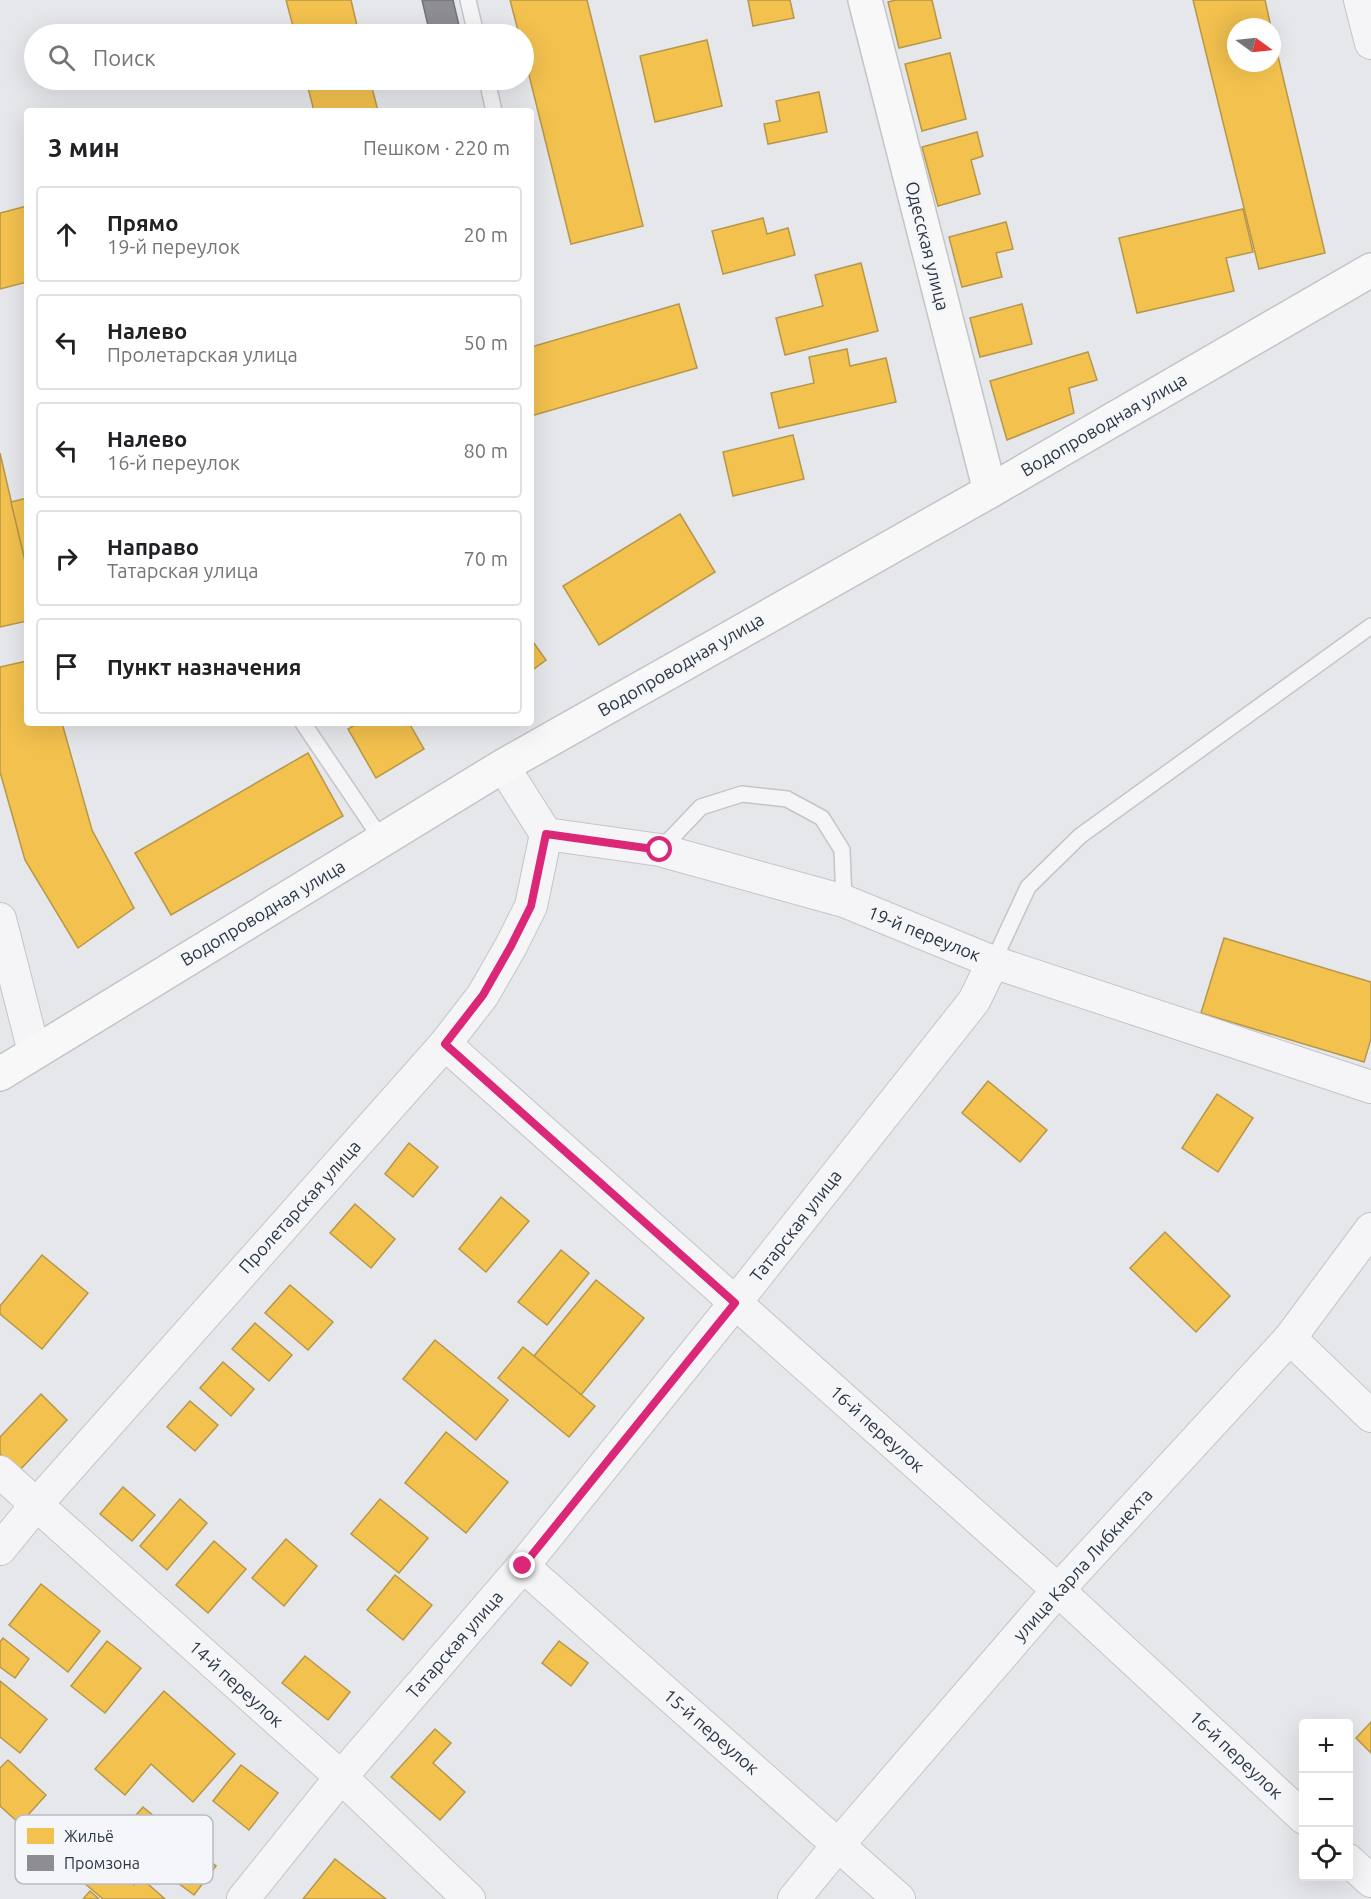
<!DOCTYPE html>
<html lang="ru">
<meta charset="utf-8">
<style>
:root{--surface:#fff;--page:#f6f6f6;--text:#202124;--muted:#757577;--line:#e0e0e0}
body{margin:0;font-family:Ubuntu,sans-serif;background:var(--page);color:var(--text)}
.controls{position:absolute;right:18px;bottom:18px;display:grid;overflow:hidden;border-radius:6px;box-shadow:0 6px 24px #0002}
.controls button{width:54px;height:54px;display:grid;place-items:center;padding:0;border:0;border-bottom:2px solid var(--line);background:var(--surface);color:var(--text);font:30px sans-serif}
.compass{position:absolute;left:1227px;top:18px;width:54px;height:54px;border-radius:50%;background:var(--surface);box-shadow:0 6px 24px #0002;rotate:105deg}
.stop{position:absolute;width:18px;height:18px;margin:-14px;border:4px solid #db2777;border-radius:50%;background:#fff}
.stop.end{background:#db2777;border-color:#fff;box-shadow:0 2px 6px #0008}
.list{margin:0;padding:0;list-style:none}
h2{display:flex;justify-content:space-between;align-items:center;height:78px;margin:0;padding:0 24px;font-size:26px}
h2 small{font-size:20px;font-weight:400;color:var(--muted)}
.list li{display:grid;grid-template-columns:39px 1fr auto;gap:18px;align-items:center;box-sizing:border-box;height:96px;margin:0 12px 12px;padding:0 12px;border:2px solid var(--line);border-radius:6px}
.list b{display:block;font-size:22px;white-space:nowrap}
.list p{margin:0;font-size:20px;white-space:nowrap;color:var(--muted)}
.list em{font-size:20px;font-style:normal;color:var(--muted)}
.icon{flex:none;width:33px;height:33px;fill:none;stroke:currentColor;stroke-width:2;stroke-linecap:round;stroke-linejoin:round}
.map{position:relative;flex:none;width:1371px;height:1899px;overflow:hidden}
.search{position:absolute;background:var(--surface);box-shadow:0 6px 24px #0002;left:24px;top:24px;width:510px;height:66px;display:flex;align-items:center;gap:15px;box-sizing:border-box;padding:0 21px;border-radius:33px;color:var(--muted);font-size:22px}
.panel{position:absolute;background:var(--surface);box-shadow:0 6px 24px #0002;left:24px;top:108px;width:510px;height:618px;border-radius:6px}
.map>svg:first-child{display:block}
.homes{fill:#f2c14e;stroke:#b7974b;stroke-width:1.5}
.industry{fill:#8d8d92;stroke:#70737a;stroke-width:1.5}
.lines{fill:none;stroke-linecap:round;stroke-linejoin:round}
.lane-casing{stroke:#c3c5c8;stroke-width:18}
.street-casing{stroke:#c3c5c8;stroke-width:34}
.secondary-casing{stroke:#c3c5c8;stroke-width:36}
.lane{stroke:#f5f5f7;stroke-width:15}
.street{stroke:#f5f5f7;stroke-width:32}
.secondary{stroke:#f8f8f8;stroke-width:33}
.route{stroke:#db2777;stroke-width:8}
.labels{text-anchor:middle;stroke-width:6;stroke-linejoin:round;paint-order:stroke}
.street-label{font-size:18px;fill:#2d3643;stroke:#f4f6f9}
.key{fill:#f4f6f9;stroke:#b8bcc2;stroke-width:1.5}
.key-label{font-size:16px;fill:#2d3643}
</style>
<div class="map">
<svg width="1371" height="1899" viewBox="0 0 1371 1899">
<rect width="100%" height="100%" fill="#e5e7ea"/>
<g class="homes">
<polygon points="286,0 351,0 359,34 295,34"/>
<polygon points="510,0 587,0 643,226 571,244 524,55 524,34 519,34"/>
<polygon points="748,0 790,0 794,18 753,26"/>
<polygon points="896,0 932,0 941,38 899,48 888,2"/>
<polygon points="1193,0 1265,0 1271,27 1236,27 1236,63 1272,63 1272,31 1325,253 1259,269"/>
<polygon points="707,40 722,106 655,122 640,56"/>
<polygon points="950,53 966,119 922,131 905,64"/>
<polygon points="306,80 370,80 378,111 314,111"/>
<polygon points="819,92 827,132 768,144 764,124 780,121 776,101"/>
<polygon points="977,132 983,156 971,160 980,194 938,206 922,147"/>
<polygon points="27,206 27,282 0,289 0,213"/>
<polygon points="1243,209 1253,252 1226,258 1234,291 1137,313 1119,238"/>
<polygon points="763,218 767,234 788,228 795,255 723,274 712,231"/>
<polygon points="1006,222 1013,249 996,253 1002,277 962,287 949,237"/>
<polygon points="861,263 878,331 785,355 776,318 823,306 815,275"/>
<polygon points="679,304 697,368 531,416 531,347"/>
<polygon points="1022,304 1032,344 980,357 970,318"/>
<polygon points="847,349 850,366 886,358 896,402 779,428 771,393 814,383 809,357"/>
<polygon points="1088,352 1097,380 1069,388 1074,413 1007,440 990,381"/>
<polygon points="793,435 804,479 733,496 723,452"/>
<polygon points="0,453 27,569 27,621 0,627"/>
<polygon points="27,498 27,569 11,502"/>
<polygon points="680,514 715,572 599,645 563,586"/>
<polygon points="531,639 546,660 531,671"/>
<polygon points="27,661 27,723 62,723 92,830 134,908 78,948 25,860 0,772 0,667"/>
<polygon points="358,723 409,723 424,749 376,778 348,729"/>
<polygon points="308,753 343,816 171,915 135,853"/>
<polygon points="1224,938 1371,982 1371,1039 1364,1062 1201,1013"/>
<polygon points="988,1081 1047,1130 1020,1162 962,1113"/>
<polygon points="1217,1094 1253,1118 1218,1172 1182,1148"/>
<polygon points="409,1143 438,1167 413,1197 385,1174"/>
<polygon points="501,1197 529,1221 486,1272 459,1249"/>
<polygon points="355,1204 395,1239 371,1268 330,1233"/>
<polygon points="1165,1232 1230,1296 1196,1332 1130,1268"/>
<polygon points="561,1250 589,1273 547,1325 518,1302"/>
<polygon points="42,1255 88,1293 42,1349 0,1314 0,1306"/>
<polygon points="596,1280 644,1318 581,1395 534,1356"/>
<polygon points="290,1285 333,1322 308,1350 265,1313"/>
<polygon points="255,1323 292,1355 269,1381 232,1349"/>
<polygon points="435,1340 508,1400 476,1440 403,1379"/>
<polygon points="523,1347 595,1406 569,1437 498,1378"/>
<polygon points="223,1362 254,1389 231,1416 200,1388"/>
<polygon points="41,1394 67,1420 18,1472 0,1454 0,1437"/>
<polygon points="190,1401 218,1425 195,1451 167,1427"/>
<polygon points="446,1432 508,1482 466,1533 405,1483"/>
<polygon points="123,1487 155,1515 132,1541 100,1514"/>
<polygon points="180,1499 207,1523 167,1570 140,1546"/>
<polygon points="380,1499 428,1538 399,1573 351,1534"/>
<polygon points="286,1539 317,1566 284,1606 252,1578"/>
<polygon points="214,1541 246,1569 208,1613 176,1585"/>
<polygon points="395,1575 432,1605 403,1640 367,1610"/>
<polygon points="41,1584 100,1631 68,1672 9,1625"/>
<polygon points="3,1638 29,1659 15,1678 0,1667 0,1642"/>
<polygon points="107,1641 141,1668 105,1713 71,1686"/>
<polygon points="559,1641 588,1663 571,1686 542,1663"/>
<polygon points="305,1656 350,1692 328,1720 282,1683"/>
<polygon points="0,1681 47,1719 20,1753 0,1737"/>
<polygon points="164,1691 235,1754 193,1802 151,1764 125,1795 95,1769"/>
<polygon points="1371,1722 1371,1753 1356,1738"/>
<polygon points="435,1729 451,1743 433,1763 465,1792 440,1820 391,1777"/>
<polygon points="8,1760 46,1795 20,1824 0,1806 0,1768"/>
<polygon points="241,1765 278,1793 249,1830 213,1801"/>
<polygon points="143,1807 161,1822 147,1839 129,1823"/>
<polygon points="168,1829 216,1866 194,1895 146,1859"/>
<polygon points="96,1853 134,1885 140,1877 165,1899 103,1899 77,1877"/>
<polygon points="335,1859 386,1899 303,1899"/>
<polygon points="90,1891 99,1899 83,1899"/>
</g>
<g class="industry">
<polygon points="422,0 453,0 461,34 430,34"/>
<polygon points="442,80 466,80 444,85"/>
</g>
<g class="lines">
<g class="lane-casing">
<g id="lane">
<polyline points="468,0 476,34"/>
<polyline points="487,80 494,111"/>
<polyline points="303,723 382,840"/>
<polyline points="660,850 701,807 742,794 787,799 822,818 842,850 844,901"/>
<polyline points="993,962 1028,887 1080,836 1371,626"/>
</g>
</g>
<g class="street-casing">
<g id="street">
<polyline points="1360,0 1371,43"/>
<polyline points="503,766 546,834 660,850 844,901 993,962 1371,1087"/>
<polyline points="0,919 34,1052"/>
<polyline points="445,1044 1058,1590 1304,1818"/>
<polyline points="1290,1338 1371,1416"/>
<polyline points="0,1472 341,1777 469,1899"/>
<polyline points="0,1549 36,1505 445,1044 483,995 511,946 531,906 546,834"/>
<polyline points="523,1566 899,1899"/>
<polyline points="1348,1860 1371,1881"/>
<polyline points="243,1899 341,1777 523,1566 735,1303 974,1001 993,962"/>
<polyline points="794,1899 839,1844 1058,1590 1290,1338 1371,1229"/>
</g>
</g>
<g class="secondary-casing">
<g id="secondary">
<polyline points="865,0 990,491"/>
<polyline points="0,1074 503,766 990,491 1371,270"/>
</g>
</g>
<use href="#lane" class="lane"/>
<use href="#street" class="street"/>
<use href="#secondary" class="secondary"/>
</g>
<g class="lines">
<polyline class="route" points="523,1566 735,1303 445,1044 483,995 511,946 531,906 546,834 660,850"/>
</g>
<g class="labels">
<g class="street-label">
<text transform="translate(927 246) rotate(76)" y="6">Одесская улица</text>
<text transform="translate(1104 425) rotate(-30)" y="6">Водопроводная улица</text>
<text transform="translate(681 665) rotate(-30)" y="6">Водопроводная улица</text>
<text transform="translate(263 913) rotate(-31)" y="6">Водопроводная улица</text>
<text transform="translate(924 934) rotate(22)" y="6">19-й переулок</text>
<text transform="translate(300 1207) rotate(-48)" y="6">Пролетарская улица</text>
<text transform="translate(796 1226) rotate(-52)" y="6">Татарская улица</text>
<text transform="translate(877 1429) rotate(42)" y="6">16-й переулок</text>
<text transform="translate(1083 1565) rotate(-48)" y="6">улица Карла Либкнехта</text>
<text transform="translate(455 1645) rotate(-49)" y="6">Татарская улица</text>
<text transform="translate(236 1684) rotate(42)" y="6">14-й переулок</text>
<text transform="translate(711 1732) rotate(41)" y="6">15-й переулок</text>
<text transform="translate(1236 1755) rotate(43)" y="6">16-й переулок</text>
</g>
</g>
<rect x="15" y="1815" width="198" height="69" rx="9" class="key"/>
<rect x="27" y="1828" width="27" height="16" fill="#f2c14e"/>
<rect x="27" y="1855" width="27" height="16" fill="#8d8d92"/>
<g class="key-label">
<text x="64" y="1842">Жильё</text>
<text x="64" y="1869">Промзона</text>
</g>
</svg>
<div class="controls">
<button>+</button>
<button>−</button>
<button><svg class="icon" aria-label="locate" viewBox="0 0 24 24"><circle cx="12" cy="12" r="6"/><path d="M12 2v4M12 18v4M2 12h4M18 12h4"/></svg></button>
</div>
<svg class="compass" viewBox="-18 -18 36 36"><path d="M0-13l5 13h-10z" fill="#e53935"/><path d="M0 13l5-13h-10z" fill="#757577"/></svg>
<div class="stop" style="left:660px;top:850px"></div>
<div class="stop end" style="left:523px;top:1566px"></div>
<div class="search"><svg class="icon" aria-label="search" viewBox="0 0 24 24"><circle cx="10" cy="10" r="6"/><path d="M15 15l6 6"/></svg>Поиск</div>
<section class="panel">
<h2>3 мин<small>Пешком · 220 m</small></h2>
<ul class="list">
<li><svg class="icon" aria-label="ahead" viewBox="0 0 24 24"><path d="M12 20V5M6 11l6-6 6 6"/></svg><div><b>Прямо</b><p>19-й переулок</p></div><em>20 m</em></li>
<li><svg class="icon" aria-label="left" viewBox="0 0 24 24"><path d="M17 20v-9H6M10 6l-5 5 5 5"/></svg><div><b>Налево</b><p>Пролетарская улица</p></div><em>50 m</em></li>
<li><svg class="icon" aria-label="left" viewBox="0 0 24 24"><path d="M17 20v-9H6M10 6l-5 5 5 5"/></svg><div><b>Налево</b><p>16-й переулок</p></div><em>80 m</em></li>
<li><svg class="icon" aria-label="right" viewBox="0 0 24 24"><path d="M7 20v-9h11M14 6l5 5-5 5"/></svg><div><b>Направо</b><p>Татарская улица</p></div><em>70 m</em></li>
<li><svg class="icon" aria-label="arrive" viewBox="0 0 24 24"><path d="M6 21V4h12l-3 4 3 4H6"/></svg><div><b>Пункт назначения</b></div></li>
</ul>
</section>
</div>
